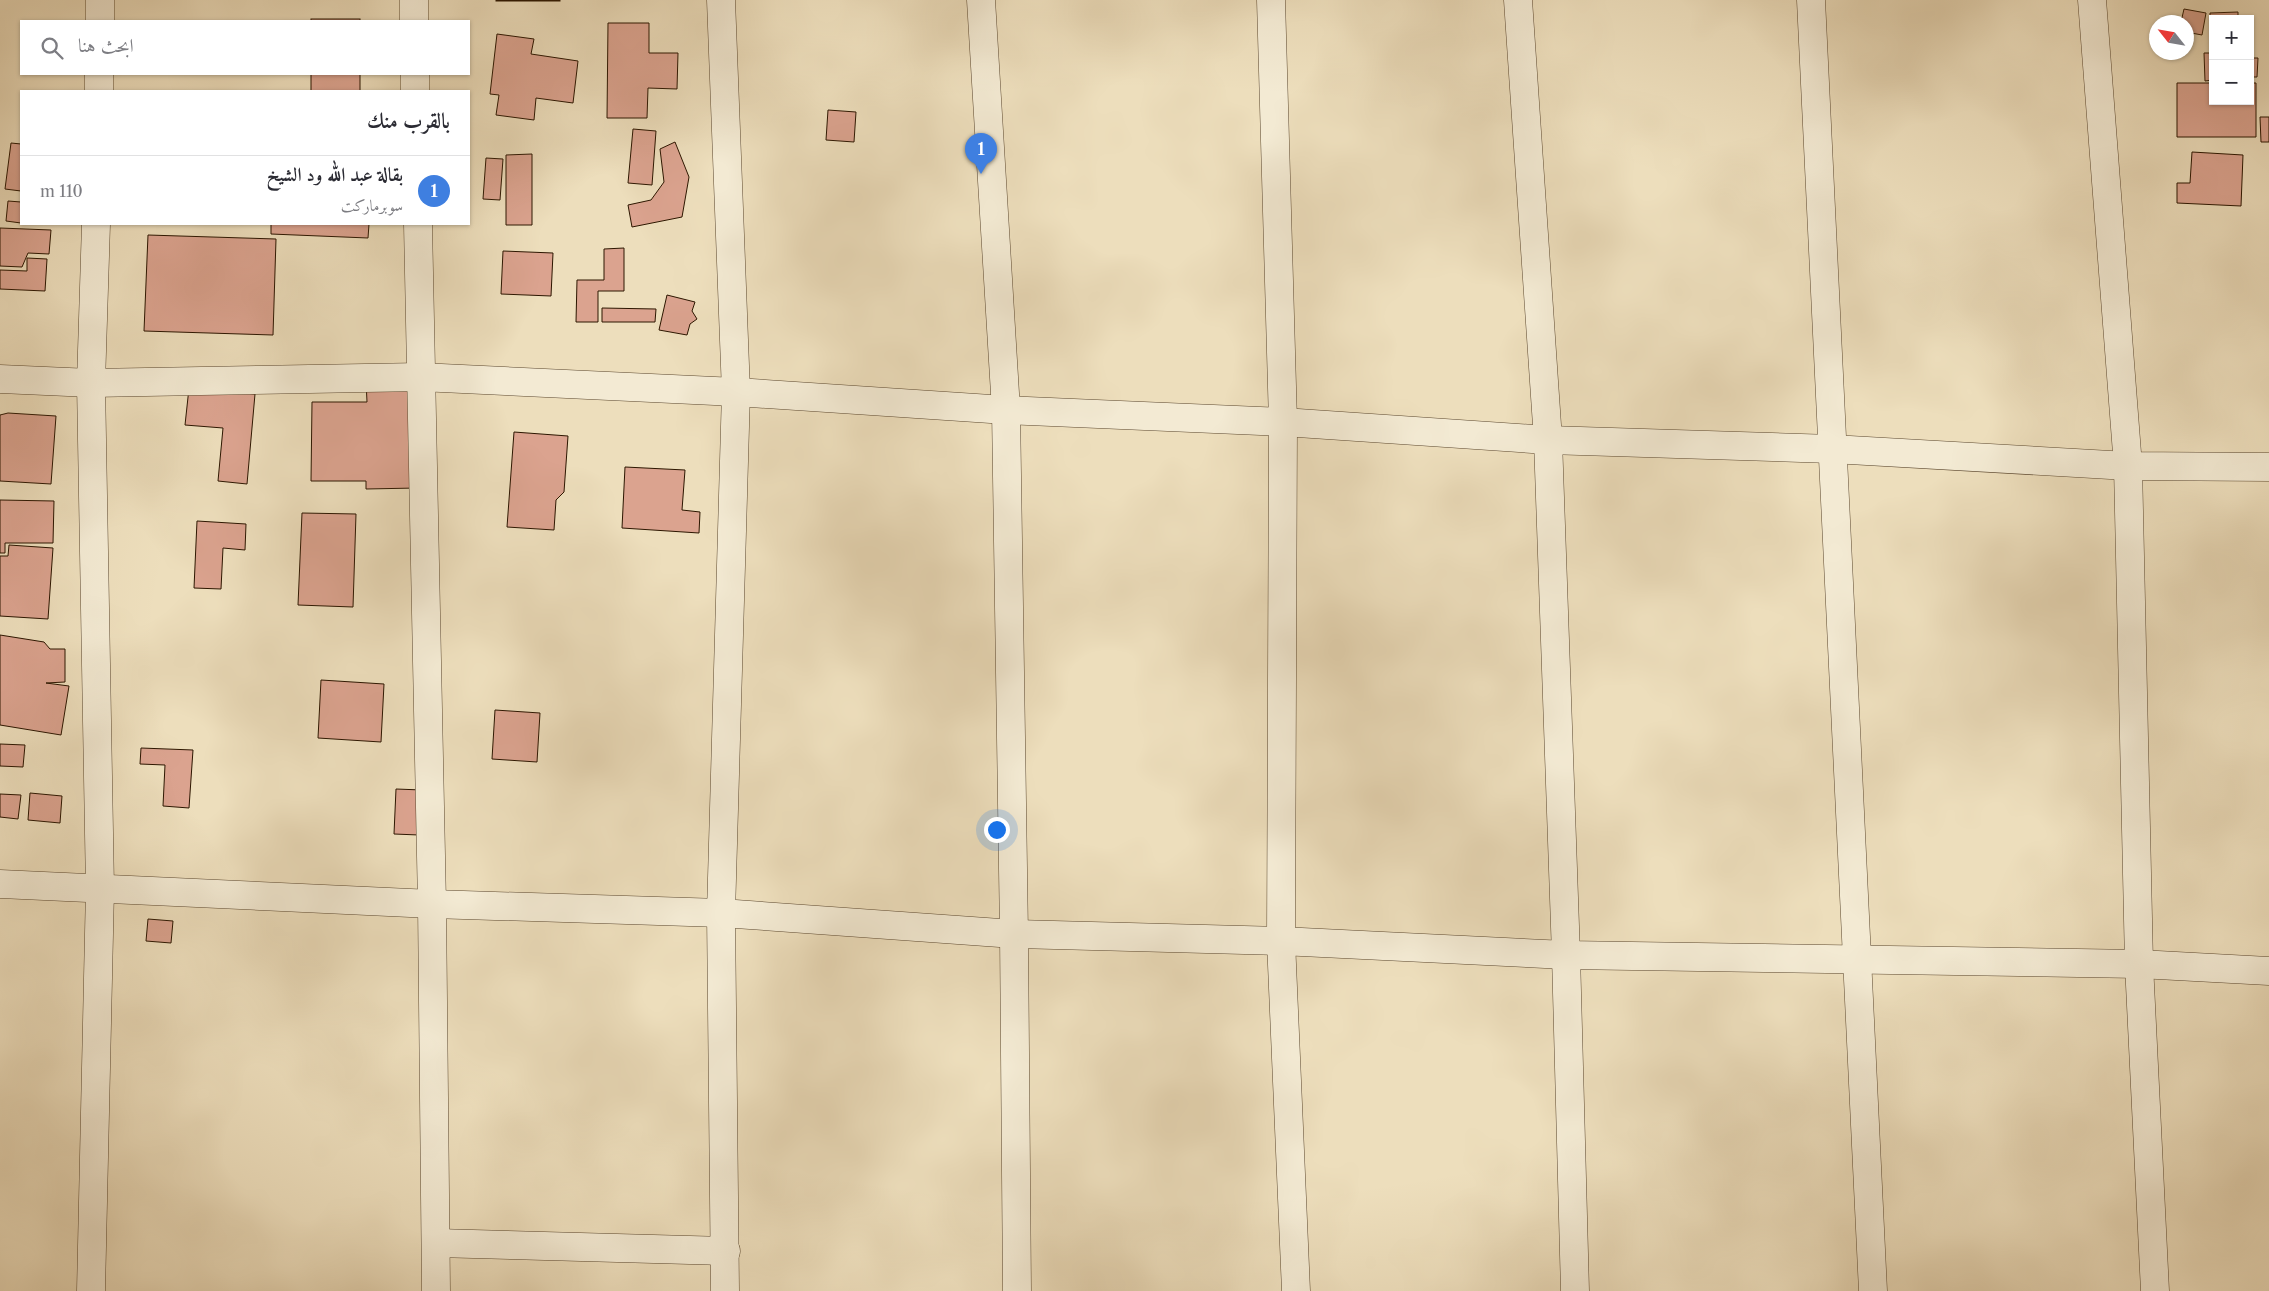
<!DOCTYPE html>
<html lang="ar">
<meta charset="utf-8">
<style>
:root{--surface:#fff;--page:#f7f7f7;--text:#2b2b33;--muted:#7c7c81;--line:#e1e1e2;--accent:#ea580c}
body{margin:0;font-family:"Libre Caslon Text",Amiri,serif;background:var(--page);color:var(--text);direction:rtl}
.controls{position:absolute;right:15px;top:15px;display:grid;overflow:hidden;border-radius:0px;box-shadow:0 1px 4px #0004}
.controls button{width:45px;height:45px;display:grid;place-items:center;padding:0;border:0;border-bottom:1px solid var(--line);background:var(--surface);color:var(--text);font:25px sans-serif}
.compass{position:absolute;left:2149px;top:15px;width:45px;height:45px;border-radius:50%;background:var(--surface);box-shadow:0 1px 4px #0004;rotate:301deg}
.you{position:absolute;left:996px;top:829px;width:18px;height:18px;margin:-12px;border:4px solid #fff;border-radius:50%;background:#1a73e8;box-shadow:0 0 0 8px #1a73e833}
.badge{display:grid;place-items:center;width:32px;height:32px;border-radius:50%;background:var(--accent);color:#fff;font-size:16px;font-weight:700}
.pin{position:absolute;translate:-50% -41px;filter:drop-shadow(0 1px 2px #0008)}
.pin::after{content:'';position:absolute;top:26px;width:18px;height:15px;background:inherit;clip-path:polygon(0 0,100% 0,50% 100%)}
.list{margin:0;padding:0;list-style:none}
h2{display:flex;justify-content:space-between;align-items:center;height:65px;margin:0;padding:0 20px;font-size:21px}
h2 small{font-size:16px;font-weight:400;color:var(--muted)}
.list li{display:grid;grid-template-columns:32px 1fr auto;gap:15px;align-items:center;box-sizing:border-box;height:70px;padding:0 20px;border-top:1px solid var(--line)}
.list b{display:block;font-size:19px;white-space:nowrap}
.list p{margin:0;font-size:16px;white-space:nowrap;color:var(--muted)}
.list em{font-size:16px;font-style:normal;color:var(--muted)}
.icon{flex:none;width:28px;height:28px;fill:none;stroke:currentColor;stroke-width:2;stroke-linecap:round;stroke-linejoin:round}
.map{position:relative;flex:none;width:2269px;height:1291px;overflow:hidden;direction:ltr}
.search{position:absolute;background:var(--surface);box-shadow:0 1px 4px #0004;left:20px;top:20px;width:450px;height:55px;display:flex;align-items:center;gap:12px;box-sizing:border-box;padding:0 18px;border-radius:0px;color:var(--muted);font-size:19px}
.panel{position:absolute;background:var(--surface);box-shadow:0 1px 4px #0004;left:20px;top:90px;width:450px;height:135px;border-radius:0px;direction:rtl}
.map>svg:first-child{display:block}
.building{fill:#dba38f;stroke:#2c1600}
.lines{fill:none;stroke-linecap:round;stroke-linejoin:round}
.street-casing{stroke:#5c482f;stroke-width:29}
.street{stroke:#f3ead3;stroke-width:28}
</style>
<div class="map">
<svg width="2269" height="1291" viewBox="0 0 2269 1291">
<rect width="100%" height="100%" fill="#eddebc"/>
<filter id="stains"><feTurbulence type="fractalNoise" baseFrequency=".004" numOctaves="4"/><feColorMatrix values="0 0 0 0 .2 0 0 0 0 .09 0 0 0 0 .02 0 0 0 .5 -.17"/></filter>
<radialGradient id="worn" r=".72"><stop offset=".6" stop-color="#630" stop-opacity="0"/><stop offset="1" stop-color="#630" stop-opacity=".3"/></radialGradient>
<g class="building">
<rect x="496" y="0" width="64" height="1"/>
<polygon points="2184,9 2206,13 2202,35 2186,32 2186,22 2181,22"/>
<polygon points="2238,12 2238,19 2213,19 2213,49 2210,49 2210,13"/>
<rect x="311" y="19" width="49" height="2"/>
<polygon points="608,23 649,23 649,53 678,53 677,89 648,88 647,118 607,118"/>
<polygon points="497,34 534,39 531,54 578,61 573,103 536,98 534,120 496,115 499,95 490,94"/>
<polygon points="2204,53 2213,53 2213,80 2205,81"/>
<polygon points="2250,58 2258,58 2257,77 2250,77"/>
<rect x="311" y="74" width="49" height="17"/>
<polygon points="2177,83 2213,83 2213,101 2250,101 2250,83 2256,83 2256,137 2177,137"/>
<polygon points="828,110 856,112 854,142 826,140"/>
<polygon points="2260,117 2269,117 2269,142 2261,142"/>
<polygon points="633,129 656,131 652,185 628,183"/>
<polygon points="675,142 689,177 682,217 632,227 628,205 651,200 664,182 660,149"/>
<polygon points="11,143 21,144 21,191 5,189"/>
<polygon points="2192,152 2243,155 2241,206 2177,203 2177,183 2190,183"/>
<polygon points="532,154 532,225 506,225 506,155"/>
<polygon points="486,158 503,159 500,200 483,199"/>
<polygon points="8,201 21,202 21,223 6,221"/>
<polygon points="271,224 369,224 368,238 271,234"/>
<polygon points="0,228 51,230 49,254 28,253 22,267 0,266"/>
<polygon points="148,235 276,239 273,335 144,331"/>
<polygon points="624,248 624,291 598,291 598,322 576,322 577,280 604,280 604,249"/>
<polygon points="503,251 553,253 551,296 501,294"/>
<polygon points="27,258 47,259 45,291 0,289 0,270 27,271"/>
<polygon points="667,295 695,302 692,311 697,319 690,324 687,335 659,330"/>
<polygon points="602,308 656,309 655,322 602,322"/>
<polygon points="414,380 417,488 366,489 366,481 311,481 312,402 367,402 366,381"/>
<polygon points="189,388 255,394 247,484 218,481 223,428 185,425"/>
<polygon points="8,413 56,416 51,484 0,481 0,415"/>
<polygon points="514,432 568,436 564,492 556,500 554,530 507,527"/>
<polygon points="625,467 685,470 682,510 700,512 699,533 622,528"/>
<polygon points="0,500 54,501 53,543 5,543 5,553 0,553"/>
<polygon points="302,513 356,514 353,607 298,605"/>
<polygon points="197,521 246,524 245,550 223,548 221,589 194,588"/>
<polygon points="9,545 53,548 48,619 0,616 0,556 8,556"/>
<polygon points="0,635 44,642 50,649 65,649 65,682 46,683 69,686 61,735 0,725"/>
<polygon points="321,680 384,684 381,742 318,738"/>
<polygon points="495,710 540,713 537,762 492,759"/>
<polygon points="0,744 25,745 23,767 0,766"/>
<polygon points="141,748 193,750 189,808 163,806 165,765 140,764"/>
<polygon points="396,789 422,790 419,835 394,834"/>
<polygon points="30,793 62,796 60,823 28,820"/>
<polygon points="0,794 21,795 18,819 0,817"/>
<polygon points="148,919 173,921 171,943 146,941"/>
</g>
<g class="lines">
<g class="street-casing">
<g id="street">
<polyline points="414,0 414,21"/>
<polyline points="721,0 736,392 721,913 725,1291"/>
<polyline points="981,0 1006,410 1014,934 1017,1291"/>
<polyline points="1271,0 1283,422 1281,941 1296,1291"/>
<polyline points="1518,0 1548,440 1566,955 1575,1291"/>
<polyline points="1811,0 1873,1291"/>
<polyline points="2092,0 2128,466 2139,964 2155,1291"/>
<polyline points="100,21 100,0"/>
<polyline points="415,74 415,91"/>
<polyline points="99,91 99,74"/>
<polyline points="418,224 432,904 436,1291"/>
<polyline points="0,379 91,383 420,377 736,392 1006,410 1283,422 1548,440 1832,449 2128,466 2269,467"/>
<polyline points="0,884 432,904 721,913 1014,934 1281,941 1566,955 2139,964 2269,971"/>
<polyline points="436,1243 726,1251"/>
<polyline points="91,1291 100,889 91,383 96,224"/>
</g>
</g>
<use href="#street" class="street"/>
</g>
<rect width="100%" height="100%" filter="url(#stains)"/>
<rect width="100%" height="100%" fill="url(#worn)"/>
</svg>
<div class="controls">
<button>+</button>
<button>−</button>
</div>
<svg class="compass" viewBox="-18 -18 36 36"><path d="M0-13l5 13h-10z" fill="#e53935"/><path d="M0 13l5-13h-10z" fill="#7c7c81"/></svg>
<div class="you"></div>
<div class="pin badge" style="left:981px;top:174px;background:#3f7fe0">1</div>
<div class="search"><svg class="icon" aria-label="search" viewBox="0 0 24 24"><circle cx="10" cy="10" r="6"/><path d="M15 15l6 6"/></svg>ابحث هنا</div>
<section class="panel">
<h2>بالقرب منك<small></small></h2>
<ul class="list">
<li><span class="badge" style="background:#3f7fe0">1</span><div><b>بقالة عبد الله ود الشيخ</b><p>سوبرماركت</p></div><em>110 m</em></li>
</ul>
</section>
</div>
